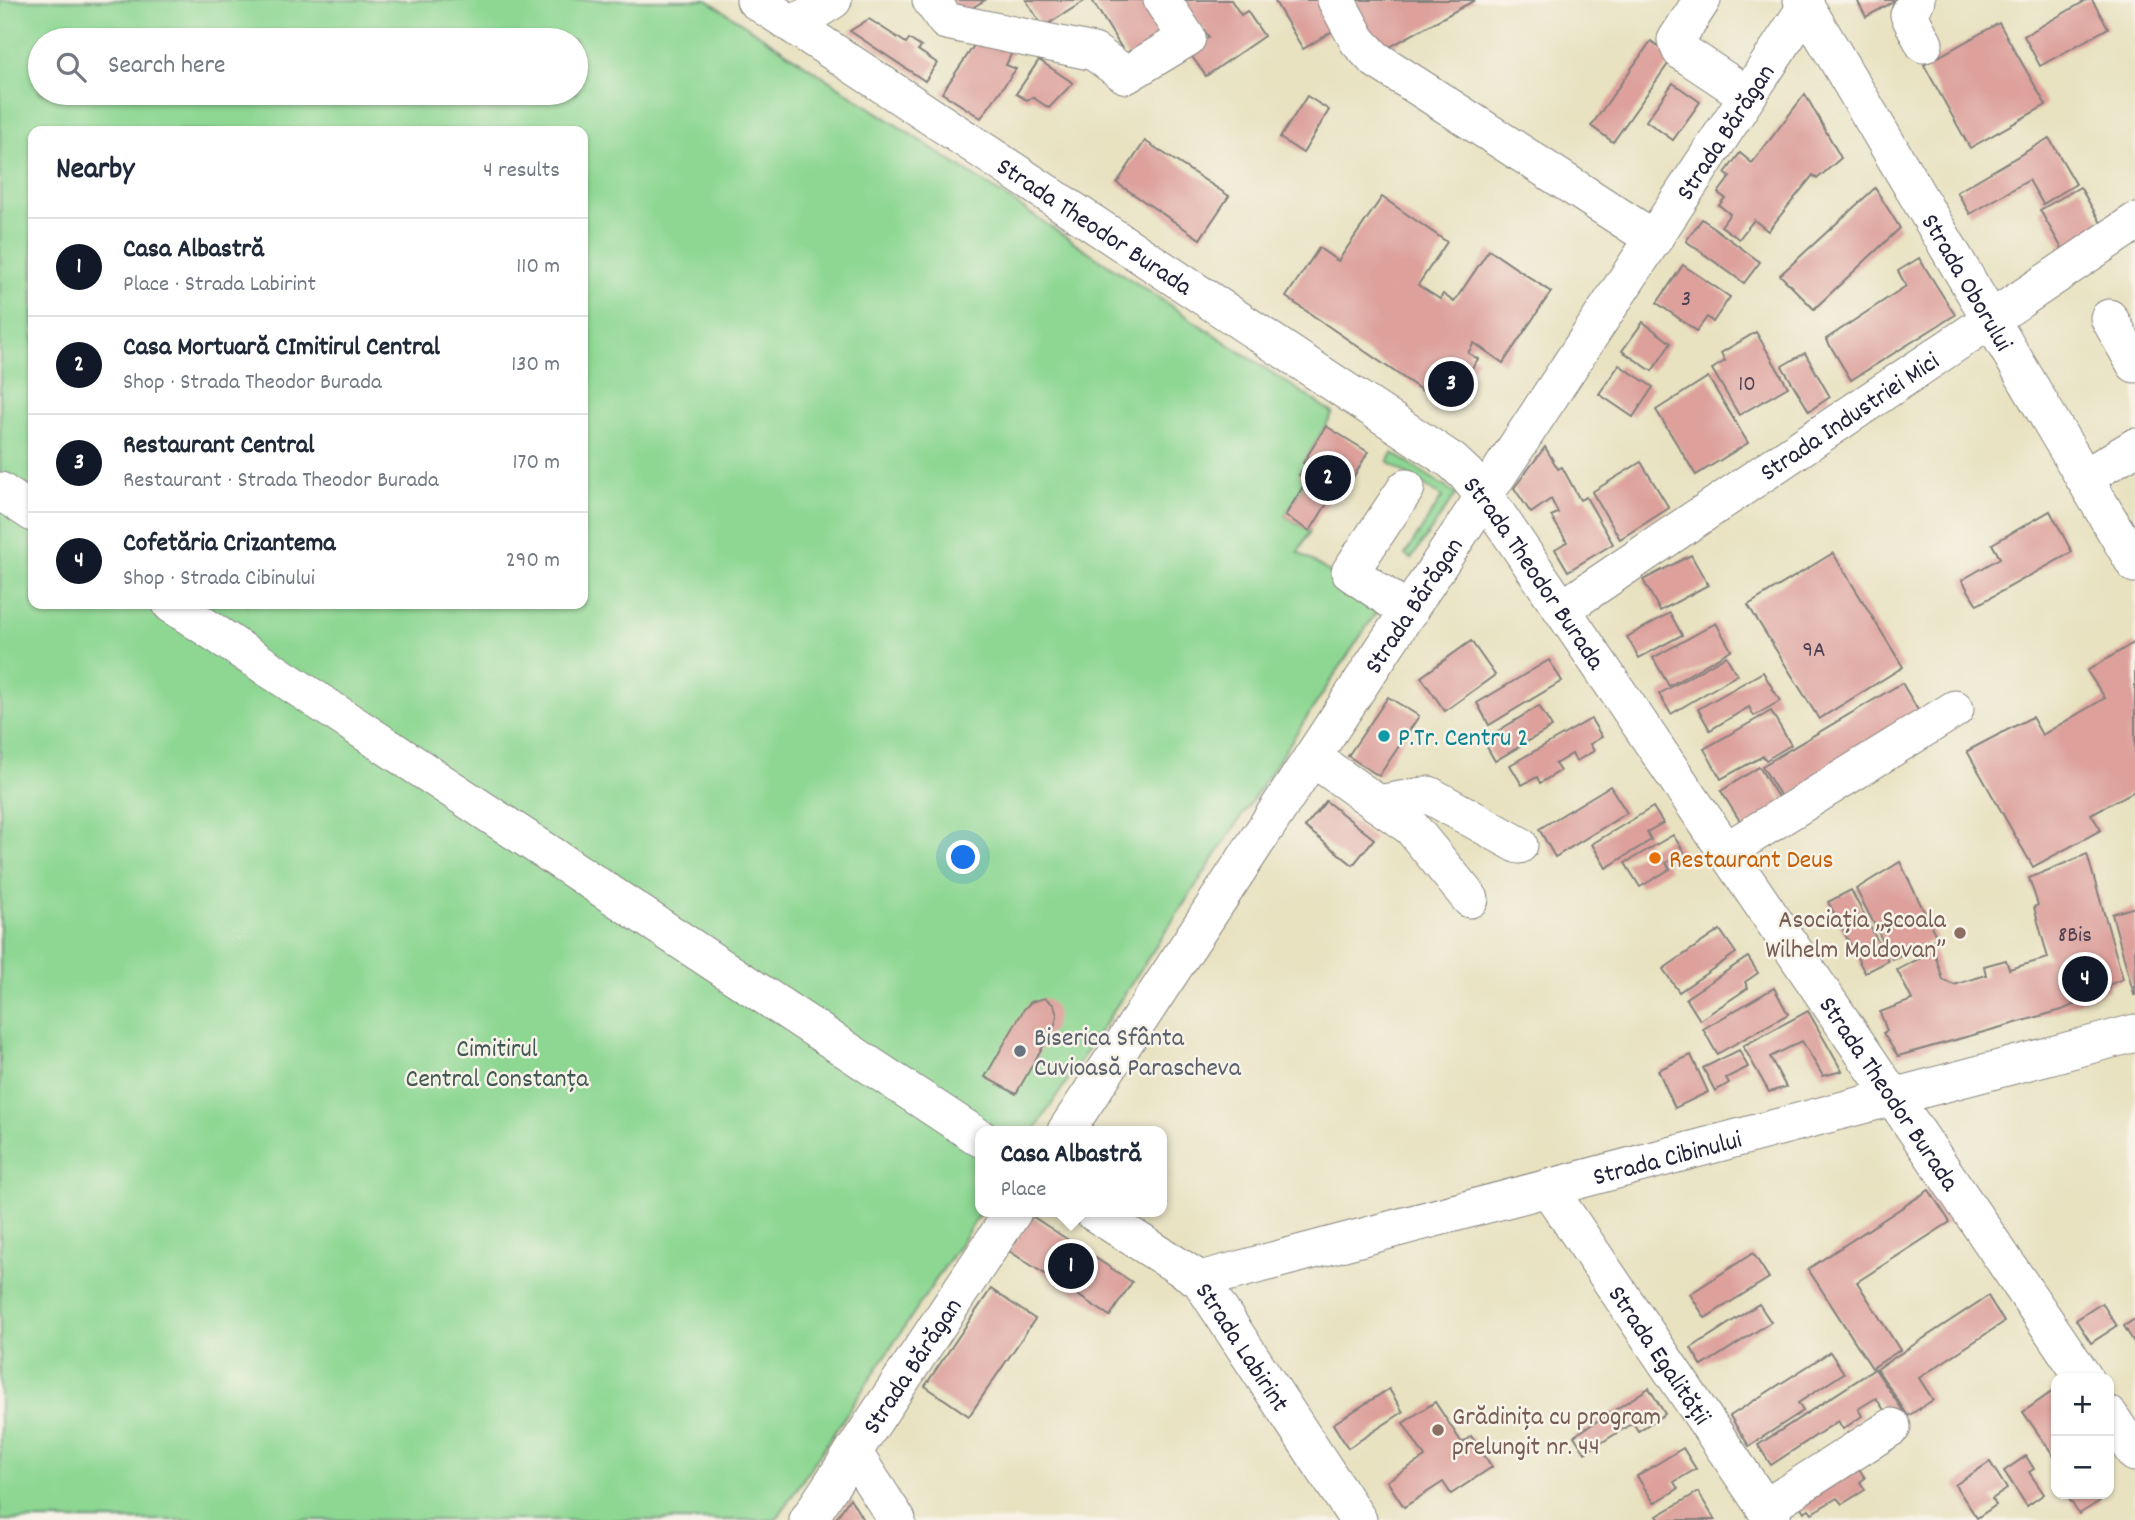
<!DOCTYPE html>
<meta charset="utf-8">
<style>
:root{--surface:#fff;--page:#f2f2f3;--text:#1f2937;--muted:#747a83;--line:#e0e1e3;--accent:#111827}
body{margin:0;font-family:Dekko,sans-serif;background:var(--page);color:var(--text)}
.controls{position:absolute;right:21px;bottom:21px;display:grid;overflow:hidden;border-radius:14px;box-shadow:0 2px 5px #0004}
.controls button{width:63px;height:63px;display:grid;place-items:center;padding:0;border:0;border-bottom:2px solid var(--line);background:var(--surface);color:var(--text);font:35px sans-serif}
.you{position:absolute;left:964px;top:858px;width:24px;height:24px;margin:-18px;border:5px solid #fff;border-radius:50%;background:#1a73e8;box-shadow:0 0 0 10px #1a73e833}
.badge{display:grid;place-items:center;width:46px;height:46px;border-radius:50%;background:var(--accent);color:#fff;font-size:23px;font-weight:700}
.pin{position:absolute;translate:-50% -50%;border:4px solid #fff;box-shadow:0 2px 7px #0006}
.popup{position:absolute;left:975px;top:1126px;width:192px;height:91px;box-sizing:border-box;display:grid;place-content:center;border-radius:14px;background:var(--surface);filter:drop-shadow(0 2px 5px #0005);font-size:23px;white-space:nowrap;color:var(--muted)}
.popup b{font-size:26px;color:var(--text)}
.popup::after{content:'';position:absolute;left:50%;top:100%;margin-left:-14px;border:14px solid transparent;border-top-color:var(--surface)}
.list{margin:0;padding:0;list-style:none}
h2{display:flex;justify-content:space-between;align-items:center;height:91px;margin:0;padding:0 28px;font-size:30px}
h2 small{font-size:23px;font-weight:400;color:var(--muted)}
.list li{display:grid;grid-template-columns:46px 1fr auto;gap:21px;align-items:center;box-sizing:border-box;height:98px;padding:0 28px;border-top:2px solid var(--line)}
.list b{display:block;font-size:26px;white-space:nowrap}
.list p{margin:0;font-size:23px;white-space:nowrap;color:var(--muted)}
.list em{font-size:23px;font-style:normal;color:var(--muted)}
.icon{flex:none;width:38px;height:38px;fill:none;stroke:currentColor;stroke-width:2;stroke-linecap:round;stroke-linejoin:round}
.map{position:relative;flex:none;width:2135px;height:1520px;overflow:hidden}
.search{position:absolute;background:var(--surface);box-shadow:0 2px 5px #0004;left:28px;top:28px;width:560px;height:77px;display:flex;align-items:center;gap:18px;box-sizing:border-box;padding:0 24px;border-radius:38px;color:var(--muted);font-size:26px}
.panel{position:absolute;background:var(--surface);box-shadow:0 2px 5px #0004;left:28px;top:126px;width:560px;height:483px;border-radius:14px}
.map>svg:first-child{display:block}
.green{fill:#8dd793;stroke:#587c67;stroke-width:2;fill-rule:evenodd}
.building{fill:#dda09b}
.lines{fill:none;stroke-linecap:round;stroke-linejoin:round}
.minor-casing{stroke:#85827e;stroke-width:39}
.minor{stroke:#fff;stroke-width:37}
.culture-dot{fill:#0f9aa8;stroke:#f7f3e8;stroke-width:2.5}
.food-dot{fill:#e8710a;stroke:#f7f3e8;stroke-width:2.5}
.education-dot{fill:#8d6e63;stroke:#f7f3e8;stroke-width:2.5}
.worship-dot{fill:#6b7280;stroke:#f7f3e8;stroke-width:2.5}
.labels{text-anchor:middle;stroke-width:5;stroke-linejoin:round;paint-order:stroke}
.number-label{font-size:23px;fill:#514253}
.street-label{font-size:26px;fill:#22223b;stroke:#f7f3e8}
.culture-label{font-size:26px;fill:#0d838f;stroke:#f7f3e8;text-anchor:start}
.food-label{font-size:26px;fill:#c56008;stroke:#f7f3e8;text-anchor:start}
.education-label{font-size:26px;fill:#785e54;stroke:#f7f3e8;text-anchor:end}
.worship-label{font-size:26px;fill:#5b616d;stroke:#f7f3e8;text-anchor:start}
.park-label{font-size:26px;fill:#425855;stroke:#f7f3e8}
</style>
<div class="map">
<svg width="2135" height="1520" viewBox="0 0 2135 1520">
<rect width="100%" height="100%" fill="#f7f3e8"/>
<filter id="ink" filterUnits="userSpaceOnUse"><feTurbulence type="fractalNoise" baseFrequency=".0143" numOctaves="2"/><feDisplacementMap in="SourceGraphic" scale="14" xChannelSelector="R" yChannelSelector="G"/><feConvolveMatrix kernelMatrix="1 2 1 2 8 2 1 2 1" color-interpolation-filters="sRGB"/></filter>
<filter id="wash" filterUnits="userSpaceOnUse"><feTurbulence type="fractalNoise" baseFrequency=".00686" numOctaves="4" result="noise"/><feDisplacementMap in="SourceGraphic" scale="28" xChannelSelector="R" yChannelSelector="G"/><feGaussianBlur stdDeviation="1.57" result="paint"/><feColorMatrix in="noise" values="0 0 0 0 0 0 0 0 0 0 0 0 0 0 0 0 0 1.4 0 .05"/><feComposite in="paint" operator="in"/></filter>
<g filter="url(#wash)">
<rect width="100%" height="100%" fill="#e8e2c1"/>
<g class="green">
<path d="M0,0h707l626,413 -29,49 2,2 1,16 -22,36 25,15 -12,21 83,53 -347,526h-54l1,81 -205,308h-776zM40,40h536v53h-536zM33,131h550v473h-550z"/>
<polygon points="1393,453 1456,494 1411,559 1405,555 1442,497 1388,462"/>
</g>
<g id="blocks">
<g class="building">
<polygon points="949,0 985,0 959,16"/>
<polygon points="1026,0 1086,0 1043,27"/>
<polygon points="1092,0 1151,0 1173,37 1131,63"/>
<polygon points="1183,0 1231,0 1241,15 1247,11 1264,36 1206,76 1188,51 1209,37"/>
<polygon points="1274,0 1326,0 1341,26 1303,49"/>
<polygon points="1349,0 1475,0 1379,53"/>
<polygon points="1857,0 1897,0 1866,17"/>
<polygon points="2087,0 2092,0 2108,28 2040,66 2024,36"/>
<polygon points="869,19 906,43 909,39 921,47 918,50 937,63 925,81 850,31"/>
<polygon points="1999,23 2046,105 1970,148 1924,65"/>
<polygon points="977,41 1013,50 1006,65 1016,69 981,118 942,93"/>
<polygon points="1651,41 1673,57 1613,142 1591,126"/>
<polygon points="1039,60 1073,83 1049,108 1032,97 1027,100 1016,94"/>
<polygon points="1673,83 1700,102 1673,140 1646,121"/>
<polygon points="1805,94 1841,158 1817,179 1813,175 1768,231 1754,220 1739,239 1721,226 1730,214 1719,205 1725,198 1718,193 1730,177 1725,173 1740,153 1752,163"/>
<polygon points="1307,96 1329,110 1303,153 1280,138"/>
<polygon points="2049,138 2076,184 2043,204 2029,180 1970,214 1957,192"/>
<polygon points="1145,141 1229,196 1200,239 1117,183"/>
<polygon points="2080,187 2104,228 2064,252 2040,210"/>
<polygon points="1875,188 1900,228 1814,309 1780,275"/>
<polygon points="1382,197 1447,242 1418,285 1440,299 1443,294 1454,302 1489,250 1551,292 1503,363 1474,343 1468,353 1478,359 1446,407 1286,297 1319,248 1338,261"/>
<polygon points="1702,219 1760,262 1744,283 1686,241"/>
<polygon points="1919,258 1955,315 1851,380 1826,339 1906,286 1898,271"/>
<polygon points="1683,265 1730,297 1713,322 1707,317 1697,331 1657,303"/>
<polygon points="1643,322 1671,343 1652,371 1622,351"/>
<polygon points="1756,332 1788,387 1739,415 1712,369 1725,361 1721,353"/>
<polygon points="1805,353 1830,397 1809,411 1782,366"/>
<polygon points="1619,365 1653,387 1633,417 1599,394"/>
<polygon points="1708,377 1748,443 1696,475 1656,410"/>
<polygon points="1326,426 1368,452 1347,488 1339,484 1310,531 1285,516 1307,480 1299,475 1306,464 1303,463"/>
<polygon points="1545,447 1558,469 1562,467 1580,500 1586,497 1613,544 1568,571 1555,549 1567,542 1551,516 1558,513 1551,499 1531,513 1514,488"/>
<polygon points="1641,462 1669,508 1620,539 1592,492"/>
<polygon points="2050,511 2072,552 1977,605 1962,580 2000,558 1992,544"/>
<polygon points="1833,553 1903,667 1819,719 1748,605"/>
<polygon points="1691,555 1708,585 1660,611 1643,580"/>
<polygon points="1670,613 1682,635 1639,658 1627,637"/>
<polygon points="1716,623 1731,650 1669,686 1653,658"/>
<polygon points="1471,641 1495,675 1445,711 1421,677"/>
<polygon points="2135,642 2135,791 2091,814 2101,830 2033,867 1967,751 2032,717 2042,735 2105,698 2087,671"/>
<polygon points="1726,656 1737,675 1671,714 1659,694"/>
<polygon points="1549,660 1562,681 1489,725 1477,703"/>
<polygon points="1763,672 1780,701 1754,716 1749,707 1710,730 1698,709"/>
<polygon points="1902,683 1922,717 1783,800 1762,766"/>
<polygon points="1388,697 1419,716 1379,776 1348,756"/>
<polygon points="1539,706 1552,727 1495,761 1483,740"/>
<polygon points="1771,711 1791,745 1766,760 1763,756 1721,779 1704,749"/>
<polygon points="1591,719 1602,737 1590,744 1594,751 1576,761 1572,754 1555,764 1560,771 1540,783 1537,777 1522,785 1510,765"/>
<polygon points="1759,767 1783,805 1745,829 1721,791"/>
<polygon points="1610,786 1627,813 1555,857 1539,829"/>
<polygon points="1326,801 1374,839 1353,865 1305,827"/>
<polygon points="1653,807 1663,823 1647,832 1651,840 1606,868 1592,844"/>
<polygon points="1673,835 1684,852 1666,863 1670,869 1640,887 1625,863"/>
<polygon points="2087,854 2123,979 2108,985 2109,989 2062,1010 1898,1056 1883,1033 1887,1031 1880,1012 1912,1000 1897,970 1934,951 1943,980 1954,985 1986,975 1984,966 2006,960 2009,969 2048,958 2034,907 2038,905 2029,878"/>
<polygon points="1900,862 1937,938 1892,959 1856,889"/>
<polygon points="1851,890 1888,961 1865,973 1828,902"/>
<polygon points="2135,907 2135,995 2134,995 2112,914"/>
<polygon points="1720,930 1736,953 1679,992 1663,969"/>
<polygon points="1748,957 1758,973 1745,982 1748,988 1700,1020 1686,998"/>
<polygon points="1774,988 1788,1014 1717,1054 1703,1029"/>
<polygon points="1045,998 1054,1005 1057,1015 1055,1025 1016,1094 985,1077 1024,1009 1031,1002"/>
<polygon points="1808,1011 1842,1071 1823,1076 1802,1041 1770,1057 1786,1087 1769,1092 1743,1046"/>
<polygon points="1739,1050 1748,1067 1726,1078 1729,1083 1715,1091 1703,1068"/>
<polygon points="1691,1055 1708,1092 1675,1108 1658,1070"/>
<polygon points="1929,1190 1950,1222 1857,1282 1900,1350 1872,1368 1808,1269"/>
<polygon points="1032,1216 1132,1282 1110,1316 1009,1251"/>
<polygon points="1753,1253 1769,1278 1705,1318 1690,1294"/>
<polygon points="991,1289 1035,1319 969,1416 925,1386"/>
<polygon points="1988,1296 2004,1322 1919,1378 1933,1400 1908,1416 1877,1369"/>
<polygon points="2102,1303 2117,1326 2091,1343 2076,1320"/>
<polygon points="1759,1304 1771,1322 1702,1366 1691,1348"/>
<polygon points="2135,1319 2135,1344 2124,1326"/>
<polygon points="1830,1352 1844,1373 1798,1403 1803,1411 1749,1446 1730,1416"/>
<polygon points="1875,1369 1905,1414 1892,1422 1876,1398 1858,1409 1862,1416 1843,1429 1838,1421 1771,1465 1758,1445"/>
<polygon points="1649,1388 1665,1414 1638,1431 1633,1423 1585,1453 1574,1436"/>
<polygon points="1389,1389 1403,1412 1348,1448 1333,1424"/>
<polygon points="2056,1389 2056,1459 2023,1412"/>
<polygon points="1435,1402 1462,1443 1471,1436 1492,1467 1451,1494 1443,1482 1404,1507 1387,1481 1425,1457 1403,1423"/>
<polygon points="1683,1448 1696,1469 1674,1482 1678,1489 1654,1503 1637,1476"/>
<polygon points="2026,1456 2034,1469 2029,1472 2044,1494 2027,1506 2004,1471"/>
<polygon points="1852,1458 1865,1478 1860,1482 1865,1490 1842,1504 1837,1498 1812,1513 1809,1509 1804,1512 1793,1494"/>
<polygon points="1990,1462 2007,1489 1992,1499 1996,1505 1977,1518 1955,1485"/>
<polygon points="1698,1492 1715,1520 1660,1520 1657,1516"/>
<polygon points="2066,1494 2096,1494 2100,1501 2079,1514"/>
<polygon points="850,1498 863,1520 835,1520"/>
</g>
</g>
</g>
<g filter="url(#ink)">
<use href="#blocks" fill-opacity="0" stroke="#85827e" stroke-width="2"/>
<g class="lines">
<g class="minor-casing">
<g id="minor">
<path id="s1" d="M755,0l697,461 14,13 29,37 589,867"/>
<polyline points="931,0 946,21 1094,52 1126,75 1187,38 1162,0"/>
<polyline points="1336,0 1358,41 1375,59 1654,239"/>
<polyline points="1702,0 1676,40 1681,51 1747,95"/>
<path id="s2" d="M1802,0l333,564"/>
<polyline points="1916,0 1909,15 1924,44"/>
<polyline points="793,25 833,0"/>
<polyline points="2109,318 2135,364"/>
<polyline points="2084,478 2135,447"/>
<polyline points="1406,488 1350,572 1409,612"/>
<polyline points="0,491 33,513"/>
<polyline points="171,604 980,1138"/>
<path id="s3" d="M1562,609l573,-387"/>
<polyline points="1313,758 1411,827 1470,899"/>
<polyline points="1378,804 1429,795 1519,845"/>
<polyline points="1726,851 1955,709"/>
<path id="s4" d="M1066,1131l740,-1124"/>
<path id="s5" d="M1548,1188l225,332"/>
<path id="s6" d="M1093,1212l107,68 158,240"/>
<path id="s7" d="M1200,1280l935,-247"/>
<polyline points="2109,1415 2135,1453"/>
<polyline points="853,1452 897,1520"/>
<polyline points="1765,1508 1892,1427"/>
<path id="s8" d="M808,1520l205,-308"/>
</g>
</g>
<use href="#minor" class="minor"/>
</g>
</g>
<circle class="culture-dot" cx="1384" cy="736" r="7"/>
<circle class="food-dot" cx="1655" cy="858" r="7"/>
<g class="education-dot">
<circle cx="1960" cy="933" r="7"/>
<circle cx="1438" cy="1430" r="7"/>
</g>
<circle class="worship-dot" cx="1020" cy="1051" r="7"/>
<g class="labels">
<g class="number-label">
<text x="1686" y="305">3</text>
<text x="1747" y="390">10</text>
<text x="1814" y="656">9A</text>
<text x="2075" y="941">8Bis</text>
</g>
<g class="street-label">
<text dy="9" stroke="none"><textPath href="#s4" startOffset="1197">Strada Bărăgan</textPath></text>
<text dy="9" stroke="none"><textPath href="#s1" startOffset="408">Strada Theodor Burada</textPath></text>
<text dy="9" stroke="none"><textPath href="#s2" startOffset="327">Strada Oborului</textPath></text>
<text dy="9" stroke="none"><textPath href="#s3" startOffset="346">Strada Industriei Mici</textPath></text>
<text dy="9" stroke="none"><textPath href="#s1" startOffset="975">Strada Theodor Burada</textPath></text>
<text dy="9" stroke="none"><textPath href="#s4" startOffset="630">Strada Bărăgan</textPath></text>
<text dy="9" stroke="none"><textPath href="#s1" startOffset="1605">Strada Theodor Burada</textPath></text>
<text dy="9" stroke="none"><textPath href="#s7" startOffset="483">Strada Cibinului</textPath></text>
<text dy="9" stroke="none"><textPath href="#s6" startOffset="206">Strada Labirint</textPath></text>
<text dy="9" stroke="none"><textPath href="#s5" startOffset="201">Strada Egalității</textPath></text>
<text dy="9" stroke="none"><textPath href="#s8" startOffset="186">Strada Bărăgan</textPath></text>
</g>
<g class="culture-label">
<text x="1398" y="745">P.Tr. Centru 2</text>
</g>
<g class="food-label">
<text x="1669" y="867">Restaurant Deus</text>
</g>
<g class="education-label">
<text x="1946" y="927">Asociația „Școala<tspan x="1946" dy="30">Wilhelm Moldovan”</tspan></text>
<text x="1452" y="1424" text-anchor="start">Grădinița cu program<tspan x="1452" dy="30">prelungit nr. 44</tspan></text>
</g>
<g class="worship-label">
<text x="1034" y="1045">Biserica Sfânta<tspan x="1034" dy="30">Cuvioasă Parascheva</tspan></text>
</g>
<g class="park-label">
<text x="497" y="1056">Cimitirul<tspan x="497" dy="30">Central Constanța</tspan></text>
</g>
</g>
</svg>
<div class="controls">
<button>+</button>
<button>−</button>
</div>
<div class="you"></div>
<div class="pin badge" style="left:1071px;top:1266px">1</div>
<div class="popup"><b>Casa Albastră</b>Place</div>
<div class="pin badge" style="left:1328px;top:478px">2</div>
<div class="pin badge" style="left:1451px;top:384px">3</div>
<div class="pin badge" style="left:2085px;top:979px">4</div>
<div class="search"><svg class="icon" aria-label="search" viewBox="0 0 24 24"><circle cx="10" cy="10" r="6"/><path d="M15 15l6 6"/></svg>Search here</div>
<section class="panel">
<h2>Nearby<small>4 results</small></h2>
<ul class="list">
<li><span class="badge">1</span><div><b>Casa Albastră</b><p>Place · Strada Labirint</p></div><em>110 m</em></li>
<li><span class="badge">2</span><div><b>Casa Mortuară CImitirul Central</b><p>Shop · Strada Theodor Burada</p></div><em>130 m</em></li>
<li><span class="badge">3</span><div><b>Restaurant Central</b><p>Restaurant · Strada Theodor Burada</p></div><em>170 m</em></li>
<li><span class="badge">4</span><div><b>Cofetăria Crizantema</b><p>Shop · Strada Cibinului</p></div><em>290 m</em></li>
</ul>
</section>
</div>
